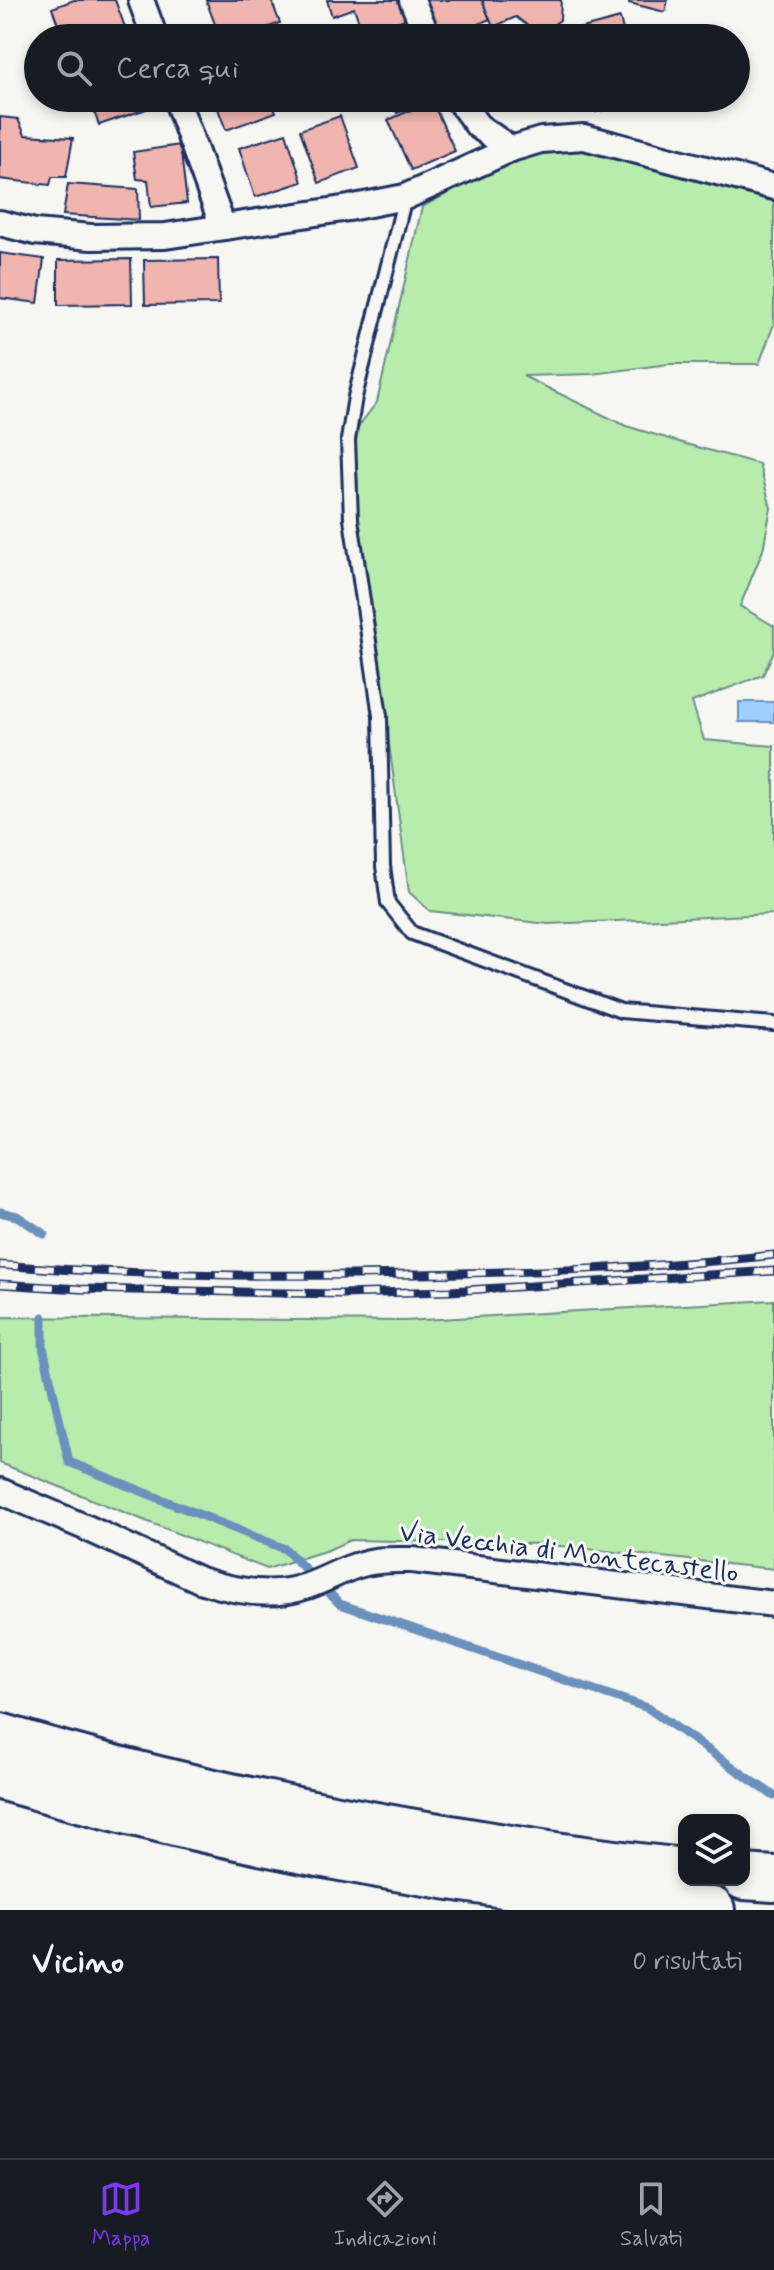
<!DOCTYPE html>
<html lang="it">
<style>
:root{--surface:#171b24;--page:#242831;--text:#f1f3f6;--muted:#9ea1a6;--line:#363941;--accent:#7c3aed}
body{margin:0;font-family:Mynerve,sans-serif;background:var(--page);color:var(--text)}
.controls{position:absolute;right:24px;bottom:24px;display:grid;overflow:hidden;border-radius:16px;box-shadow:0 4px 12px #0003}
.controls button{width:72px;height:72px;display:grid;place-items:center;padding:0;border:0;border-bottom:2px solid var(--line);background:var(--surface);color:var(--text);font:40px sans-serif}
.list{margin:0;padding:0;list-style:none}
h2{display:flex;justify-content:space-between;align-items:center;height:104px;margin:0;padding:0 32px;font-size:34px}
h2 small{font-size:26px;font-weight:400;color:var(--muted)}
.icon{flex:none;width:44px;height:44px;fill:none;stroke:currentColor;stroke-width:2;stroke-linecap:round;stroke-linejoin:round}
.map{position:relative;flex:none;width:774px;height:1910px;overflow:hidden}
.search{position:absolute;background:var(--surface);box-shadow:0 4px 12px #0003;left:24px;right:24px;top:24px;height:88px;display:flex;align-items:center;gap:20px;box-sizing:border-box;padding:0 28px;border-radius:44px;color:var(--muted);font-size:30px}
.sheet{height:248px;background:var(--surface)}
nav{display:flex;justify-content:space-around;align-items:center;box-sizing:border-box;height:112px;border-top:2px solid var(--line);background:var(--surface);font-size:22px;color:var(--muted)}
nav a{display:grid;justify-items:center;gap:4px}
nav .on{color:var(--accent)}
.map>svg:first-child{display:block}
.green{fill:#b8ecad;stroke:#6a8e86;stroke-width:2}
.water{fill:#9ed0fb;stroke:#6a90bc;stroke-width:2}
.lines{fill:none;stroke-linecap:round;stroke-linejoin:round}
.stream{stroke:#6a90bc;stroke-width:9}
.building{fill:#f0b5af;stroke:#1b2f5e;stroke-width:2}
.lane-casing{stroke:#1b2f5e;stroke-width:18}
.street-casing{stroke:#1b2f5e;stroke-width:30}
.highway-casing{stroke:#1b2f5e;stroke-width:50}
.lane{stroke:#f6f6f2;stroke-width:12}
.street{stroke:#f6f6f2;stroke-width:24}
.highway{stroke:#f6f6f2;stroke-width:44}
.rail-casing{stroke:#1b2f5e;stroke-width:9}
.rail{stroke:#f6f6f2;stroke-width:6;stroke-dasharray:18;stroke-linecap:butt}
.labels{text-anchor:middle;stroke-width:6;stroke-linejoin:round;paint-order:stroke}
.street-label{font-size:28px;fill:#1b2f5e;stroke:#f6f6f2}
</style>
<div class="map">
<svg width="774" height="1910" viewBox="0 0 774 1910">
<rect width="100%" height="100%" fill="#f6f6f2"/>
<filter id="ink" filterUnits="userSpaceOnUse"><feTurbulence type="fractalNoise" baseFrequency=".0125" numOctaves="2"/><feDisplacementMap in="SourceGraphic" scale="16" xChannelSelector="R" yChannelSelector="G"/><feConvolveMatrix kernelMatrix="1 2 1 2 8 2 1 2 1" color-interpolation-filters="sRGB"/></filter>
<g filter="url(#ink)">
<g class="green">
<polygon points="584,146 774,198 774,324 759,364 669,364 592,374 523,376 626,426 686,444 759,464 771,508 763,550 740,606 774,626 774,651 763,675 692,702 704,740 774,746 774,914 548,924 430,911 409,892 348,440 377,402 422,207 513,158"/>
<polygon points="774,1300 774,1569 541,1544 350,1540 328,1550 267,1569 0,1463 0,1317 404,1321"/>
</g>
<rect class="water" x="739" y="702" width="35" height="20"/>
<g class="lines">
<g class="stream">
<polyline points="0,1212 17,1216 44,1234"/>
<polyline points="43,1317 43,1347 69,1462 285,1549 340,1604 648,1708 774,1796"/>
</g>
</g>
<g class="building">
<polygon points="74,0 115,0 129,38 63,38 52,8"/>
<polygon points="206,0 271,0 280,23 241,37 238,29 219,35"/>
<polygon points="327,0 407,0 414,15 364,36 354,8 332,16"/>
<polygon points="417,0 482,0 490,19 446,38 434,38"/>
<polygon points="482,0 561,0 560,20 550,27 537,28 528,26 516,17 493,27"/>
<polygon points="630,0 668,0 665,12 629,3"/>
<polygon points="415,17 424,38 368,38"/>
<polygon points="620,18 625,38 578,38 575,30"/>
<polygon points="89,98 149,98 152,107 99,125"/>
<polygon points="214,98 270,98 276,112 226,130"/>
<polygon points="390,98 436,98 397,113"/>
<polygon points="593,98 640,98 641,100 596,112"/>
<polygon points="432,101 455,151 411,170 388,120"/>
<polygon points="340,116 359,168 319,183 300,130"/>
<polygon points="0,117 18,119 25,135 73,138 66,177 52,177 50,185 0,179"/>
<polygon points="286,133 302,182 255,197 239,148"/>
<polygon points="180,145 187,203 151,207 148,180 137,179 133,152"/>
<polygon points="68,184 138,189 139,220 63,215"/>
<polygon points="0,253 44,259 38,303 0,298"/>
<polygon points="131,259 132,304 58,305 58,260"/>
<polygon points="218,259 219,304 145,305 144,260"/>
</g>
<g class="lines">
<g class="lane-casing">
<polyline id="lane" points="405,197 355,397 348,440 351,519 380,716 383,866 388,903 412,933 621,1011 774,1024"/>
</g>
<g class="street-casing">
<g id="street">
<polyline points="141,0 155,38"/>
<polyline points="412,0 428,38"/>
<polyline points="176,98 223,227"/>
<polyline points="457,98 478,126 511,149"/>
<polyline points="0,223 35,232 91,237 165,236 349,208 405,197 511,149 541,140 584,137 774,187"/>
<path d="M0,1491l87,37 113,52c33,11 71,18 104,7 20,-6 38,-18 58,-23 16,-5 33,-4 50,-4l362,44"/>
</g>
</g>
<g class="highway-casing">
<g id="highway">
<path d="M0,1736c149,45 302,78 456,103 75,13 151,24 228,32"/>
<path d="M0,1777c232,68 471,110 712,133"/>
<polyline points="744,1877 774,1879"/>
</g>
</g>
<use href="#lane" class="lane"/>
<use href="#street" class="street"/>
<use href="#highway" class="highway"/>
<g class="rail-casing">
<g id="rail">
<path d="M0,1265c139,11 278,12 417,9 119,-2 239,-6 357,-19"/>
<polyline points="0,1284 80,1289 341,1294 450,1291 774,1271"/>
</g>
</g>
<use href="#rail" class="rail"/>
</g>
</g>
<g class="labels">
<g class="street-label">
<text transform="translate(569 1551) rotate(7)" y="10">Via Vecchia di Montecastello</text>
</g>
</g>
</svg>
<div class="controls">
<button><svg class="icon" aria-label="layers" viewBox="0 0 24 24"><path d="M12 4l9 5-9 5-9-5zM3 14l9 5 9-5"/></svg></button>
</div>
<div class="search"><svg class="icon" aria-label="search" viewBox="0 0 24 24"><circle cx="10" cy="10" r="6"/><path d="M15 15l6 6"/></svg>Cerca qui</div>
</div>
<section class="sheet">
<h2>Vicino<small>0 risultati</small></h2>
<ul class="list">
</ul>
</section>
<nav>
<a class="on"><svg class="icon" aria-label="map" viewBox="0 0 24 24"><path d="M3 6l6-2 6 2 6-2v14l-6 2-6-2-6 2zM9 4v14M15 6v14"/></svg>Mappa</a>
<a><svg class="icon" aria-label="directions" viewBox="0 0 24 24"><path d="M12 3l9 9-9 9-9-9zM9 14v-3h6M13 9l2 2-2 2"/></svg>Indicazioni</a>
<a><svg class="icon" aria-label="saved" viewBox="0 0 24 24"><path d="M7 4h10v16l-5-4-5 4z"/></svg>Salvati</a>
</nav>
